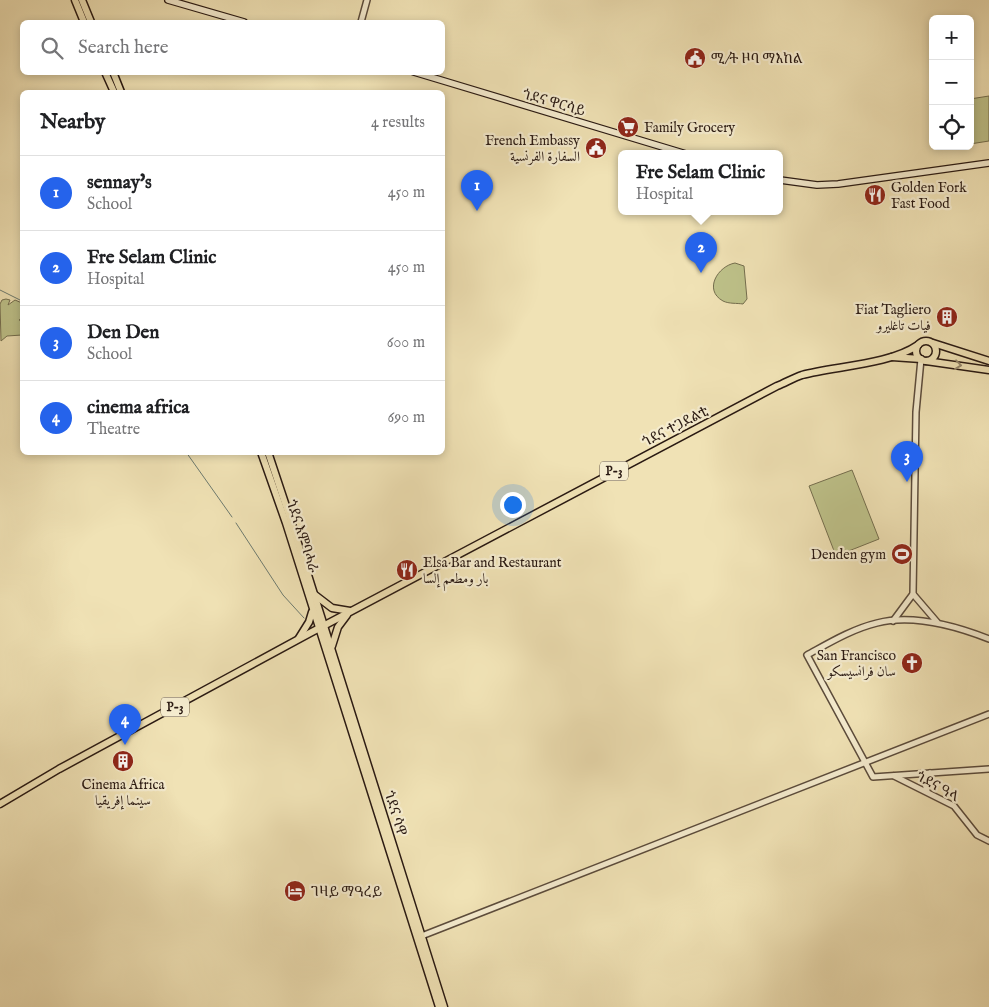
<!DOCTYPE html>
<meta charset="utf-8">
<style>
:root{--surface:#fff;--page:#f6f6f6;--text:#202124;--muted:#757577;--line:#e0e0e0;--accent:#2563eb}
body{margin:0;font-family:"IM FELL English",Amiri,"Noto Serif Ethiopic",serif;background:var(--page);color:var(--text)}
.controls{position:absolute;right:15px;top:15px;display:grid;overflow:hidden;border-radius:8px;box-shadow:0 2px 8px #0003}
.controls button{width:45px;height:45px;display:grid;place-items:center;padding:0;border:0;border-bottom:1px solid var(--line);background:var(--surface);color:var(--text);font:25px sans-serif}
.you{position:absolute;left:512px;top:504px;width:18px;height:18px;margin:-12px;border:4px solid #fff;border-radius:50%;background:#1a73e8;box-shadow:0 0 0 8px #1a73e833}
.badge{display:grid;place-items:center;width:32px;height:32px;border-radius:50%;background:var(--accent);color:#fff;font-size:16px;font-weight:700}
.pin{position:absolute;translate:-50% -41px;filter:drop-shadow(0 1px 2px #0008)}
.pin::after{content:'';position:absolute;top:26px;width:18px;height:15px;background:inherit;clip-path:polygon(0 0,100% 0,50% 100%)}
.popup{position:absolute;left:618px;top:150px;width:165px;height:65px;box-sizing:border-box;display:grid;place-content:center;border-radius:8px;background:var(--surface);filter:drop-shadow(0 1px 4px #0005);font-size:16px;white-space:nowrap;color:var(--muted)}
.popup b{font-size:19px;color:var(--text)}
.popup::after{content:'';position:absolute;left:50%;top:100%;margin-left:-10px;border:10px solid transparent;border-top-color:var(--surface)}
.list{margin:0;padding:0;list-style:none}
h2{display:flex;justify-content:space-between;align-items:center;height:65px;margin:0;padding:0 20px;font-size:21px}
h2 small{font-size:16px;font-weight:400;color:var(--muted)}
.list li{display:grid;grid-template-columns:32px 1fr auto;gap:15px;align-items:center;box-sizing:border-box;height:75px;padding:0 20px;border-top:1px solid var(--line)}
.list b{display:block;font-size:19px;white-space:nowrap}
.list p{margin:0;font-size:16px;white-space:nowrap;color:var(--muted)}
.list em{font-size:16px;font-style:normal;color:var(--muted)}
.icon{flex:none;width:28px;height:28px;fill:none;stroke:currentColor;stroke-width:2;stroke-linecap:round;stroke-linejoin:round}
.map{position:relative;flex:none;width:989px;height:1007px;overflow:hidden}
.search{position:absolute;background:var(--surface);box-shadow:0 2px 8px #0003;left:20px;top:20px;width:425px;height:55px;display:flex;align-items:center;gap:12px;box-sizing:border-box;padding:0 18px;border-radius:8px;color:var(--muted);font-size:19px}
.panel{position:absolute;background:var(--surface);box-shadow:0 2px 8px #0003;left:20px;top:90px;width:425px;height:365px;border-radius:8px}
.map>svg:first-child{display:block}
.green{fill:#bec28a;stroke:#746e4e}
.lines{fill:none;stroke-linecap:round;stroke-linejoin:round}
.stream{stroke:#6d7b70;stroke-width:1}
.tertiary-casing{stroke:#5b4b3b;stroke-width:8}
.secondary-casing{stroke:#291912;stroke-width:8}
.primary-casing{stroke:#291912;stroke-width:9}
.tertiary{stroke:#f5eccf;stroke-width:5}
.secondary{stroke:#f5eccf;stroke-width:5.5}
.primary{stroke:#f0e2b5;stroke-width:6}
.oneway{stroke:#96886c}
.labels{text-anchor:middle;stroke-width:4.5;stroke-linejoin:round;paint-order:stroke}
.shield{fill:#f5eccf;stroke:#66584b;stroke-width:1}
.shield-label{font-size:12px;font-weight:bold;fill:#291912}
.poi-label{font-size:14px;fill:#291912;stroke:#f5eccf;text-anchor:start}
.street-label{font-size:14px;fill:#291912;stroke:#f5eccf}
</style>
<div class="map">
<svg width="989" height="1007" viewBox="0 0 989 1007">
<rect width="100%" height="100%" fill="#f0e2b5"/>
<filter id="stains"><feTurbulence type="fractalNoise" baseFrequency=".004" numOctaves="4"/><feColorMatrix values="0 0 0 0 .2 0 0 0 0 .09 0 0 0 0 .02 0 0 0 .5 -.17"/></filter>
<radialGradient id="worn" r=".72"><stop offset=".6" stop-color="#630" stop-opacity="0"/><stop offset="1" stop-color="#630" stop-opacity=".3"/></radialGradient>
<g class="green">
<polygon points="989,96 989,141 970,144 970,99"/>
<path d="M735,263l9,3 3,33 -4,5c-6,-1 -14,0 -20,-3 -20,-11 -5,-35 12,-38z"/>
<polygon points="6,299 10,300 8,305 15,300 22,303 22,318 19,320 22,321 22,335 7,336 1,341 0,304 2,300"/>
<polygon points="852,470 879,539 836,556 809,486"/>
</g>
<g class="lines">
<g class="stream">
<polyline points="0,290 22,301"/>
<polyline points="186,452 232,517"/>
<polyline points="236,523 283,595 304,618"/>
</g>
<g class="tertiary-casing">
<g id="tertiary">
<polyline points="361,22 367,0"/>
<polyline points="921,359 916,412 913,594 937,622"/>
<polyline points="893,621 913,594"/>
<path d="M989,639c-33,-13 -77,-25 -112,-16 -25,6 -48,20 -70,32l66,122 116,-8"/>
<polyline points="894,776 954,806 977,835 989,841"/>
<polyline points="927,791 924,780 930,773"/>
<polyline points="419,937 989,714"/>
</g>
</g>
<g class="secondary-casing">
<g id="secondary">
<polyline points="168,0 244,22"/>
<polyline points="414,72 686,154"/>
<polyline points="780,180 817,185 838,184 989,163"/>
</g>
</g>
<g class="primary-casing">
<g id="primary">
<polyline points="75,0 84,22"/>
<polyline points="82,0 91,22"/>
<polyline points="105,72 114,92"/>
<polyline points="113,72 121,92"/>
<circle cx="926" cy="351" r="10"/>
<polyline points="933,343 989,361"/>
<polyline points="892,357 921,359"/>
<polyline points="926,361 989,370"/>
<polyline points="261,452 286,523 439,1007"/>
<polyline points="268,452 291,521 444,1007"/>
<polyline points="315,595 332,608 350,611"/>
<polyline points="299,638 309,622 312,612"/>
<polyline points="332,646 338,627 347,615"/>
<path d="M0,804l59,-35 251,-136 467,-247c8,-3 16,-8 25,-11 33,-9 87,-10 116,-30"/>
</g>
</g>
<use href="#tertiary" class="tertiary"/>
<use href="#secondary" class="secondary"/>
<use href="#primary" class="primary"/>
</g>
<defs><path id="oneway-chevron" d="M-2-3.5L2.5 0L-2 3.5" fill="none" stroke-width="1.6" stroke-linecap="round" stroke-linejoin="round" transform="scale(1.25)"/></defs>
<use class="oneway" href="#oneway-chevron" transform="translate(958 365) rotate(7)"/>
<defs>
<g id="civic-disc" transform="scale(1.125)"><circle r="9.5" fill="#8f2418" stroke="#f5eccf"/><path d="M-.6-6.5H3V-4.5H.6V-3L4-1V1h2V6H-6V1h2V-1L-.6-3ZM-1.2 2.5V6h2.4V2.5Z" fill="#fff"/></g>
<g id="supermarket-disc" transform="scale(1.125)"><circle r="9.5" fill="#8f2418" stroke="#f5eccf"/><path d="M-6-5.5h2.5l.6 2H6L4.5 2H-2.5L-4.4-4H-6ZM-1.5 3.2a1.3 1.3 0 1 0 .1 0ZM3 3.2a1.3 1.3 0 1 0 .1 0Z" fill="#fff"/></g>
<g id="restaurant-disc" transform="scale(1.125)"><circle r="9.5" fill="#8f2418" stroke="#f5eccf"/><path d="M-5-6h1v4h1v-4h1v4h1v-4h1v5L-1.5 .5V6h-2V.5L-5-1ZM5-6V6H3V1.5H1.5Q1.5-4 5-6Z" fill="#fff"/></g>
<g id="building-disc" transform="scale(1.125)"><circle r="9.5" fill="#8f2418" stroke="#f5eccf"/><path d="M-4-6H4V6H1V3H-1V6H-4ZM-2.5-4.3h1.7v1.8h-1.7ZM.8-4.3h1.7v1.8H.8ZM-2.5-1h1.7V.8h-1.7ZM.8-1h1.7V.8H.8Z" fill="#fff"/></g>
<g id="stadium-disc" transform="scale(1.125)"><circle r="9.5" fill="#8f2418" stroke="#f5eccf"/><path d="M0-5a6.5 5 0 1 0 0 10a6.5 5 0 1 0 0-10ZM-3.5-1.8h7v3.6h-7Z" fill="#fff"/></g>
<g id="church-disc" transform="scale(1.125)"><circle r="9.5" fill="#8f2418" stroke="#f5eccf"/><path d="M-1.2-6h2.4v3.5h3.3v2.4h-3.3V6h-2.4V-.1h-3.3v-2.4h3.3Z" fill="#fff"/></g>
<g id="hotel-disc" transform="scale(1.125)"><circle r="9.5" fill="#8f2418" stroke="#f5eccf"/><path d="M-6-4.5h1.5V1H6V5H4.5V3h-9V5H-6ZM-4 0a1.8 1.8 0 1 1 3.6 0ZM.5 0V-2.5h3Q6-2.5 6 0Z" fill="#fff"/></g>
</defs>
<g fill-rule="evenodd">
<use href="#civic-disc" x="695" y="58"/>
<use href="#supermarket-disc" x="628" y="127"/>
<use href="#civic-disc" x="596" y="148"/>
<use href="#restaurant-disc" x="875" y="195"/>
<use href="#building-disc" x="947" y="317"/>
<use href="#stadium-disc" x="902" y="554"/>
<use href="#restaurant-disc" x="407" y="570"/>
<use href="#church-disc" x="912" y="663"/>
<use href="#building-disc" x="123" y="761"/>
<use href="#hotel-disc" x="295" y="891"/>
</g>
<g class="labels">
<g class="shield">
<rect x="600" y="461.5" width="28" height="19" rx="4"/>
<rect x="161" y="697.5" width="28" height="19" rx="4"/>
</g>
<g class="shield-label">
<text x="614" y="475">P-3</text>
<text x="175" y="711">P-3</text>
</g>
<g class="poi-label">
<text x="711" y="63">ሚ/ት ዞባ ማእከል</text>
<text x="644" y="132">Family Grocery</text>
<text x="580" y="145" text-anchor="end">French Embassy<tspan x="580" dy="16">السفارة الفرنسية</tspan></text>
<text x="891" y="192">Golden Fork<tspan x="891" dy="16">Fast Food</tspan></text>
<text x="931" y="314" text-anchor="end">Fiat Tagliero<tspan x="931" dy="16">فيات تاغليرو</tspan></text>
<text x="886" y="559" text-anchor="end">Denden gym</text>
<text x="423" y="567">Elsa Bar and Restaurant<tspan x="423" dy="16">بار ومطعم إلسا</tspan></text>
<text x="896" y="660" text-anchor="end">San Francisco<tspan x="896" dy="16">سان فرانسيسكو</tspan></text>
<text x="123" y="789" text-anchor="middle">Cinema Africa<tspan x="123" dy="16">سينما إفريقيا</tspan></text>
<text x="311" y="896">ገዛይ ማዓረይ</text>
</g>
<g class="street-label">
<text transform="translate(554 102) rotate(16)" y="5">ጎደና ዋርሳይ</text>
<text transform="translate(675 426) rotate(-27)" y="5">ጎደና ተጋደልቲ</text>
<text transform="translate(303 536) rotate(72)" y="5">ጎደና እምባሓራ</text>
<text transform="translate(938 786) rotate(29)" y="5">ጎደና ዓላ</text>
<text transform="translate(396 813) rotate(73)" y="5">ጎደና ሳዋ</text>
</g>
</g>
<rect width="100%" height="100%" filter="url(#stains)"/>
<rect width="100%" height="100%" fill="url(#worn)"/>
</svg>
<div class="controls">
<button>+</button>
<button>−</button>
<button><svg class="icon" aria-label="locate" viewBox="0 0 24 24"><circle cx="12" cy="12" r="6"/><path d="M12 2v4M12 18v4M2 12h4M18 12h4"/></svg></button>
</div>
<div class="you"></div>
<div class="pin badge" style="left:477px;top:211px">1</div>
<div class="pin badge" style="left:701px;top:273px">2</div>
<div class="popup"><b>Fre Selam Clinic</b>Hospital</div>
<div class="pin badge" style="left:907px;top:482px">3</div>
<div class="pin badge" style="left:125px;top:745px">4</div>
<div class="search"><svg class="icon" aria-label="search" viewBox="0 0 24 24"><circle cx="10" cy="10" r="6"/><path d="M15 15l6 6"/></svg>Search here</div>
<section class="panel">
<h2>Nearby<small>4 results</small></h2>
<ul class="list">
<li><span class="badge">1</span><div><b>sennay's</b><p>School</p></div><em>450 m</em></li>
<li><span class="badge">2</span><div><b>Fre Selam Clinic</b><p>Hospital</p></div><em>450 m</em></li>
<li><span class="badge">3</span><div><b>Den Den</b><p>School</p></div><em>600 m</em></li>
<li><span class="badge">4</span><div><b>cinema africa</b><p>Theatre</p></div><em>690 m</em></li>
</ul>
</section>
</div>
